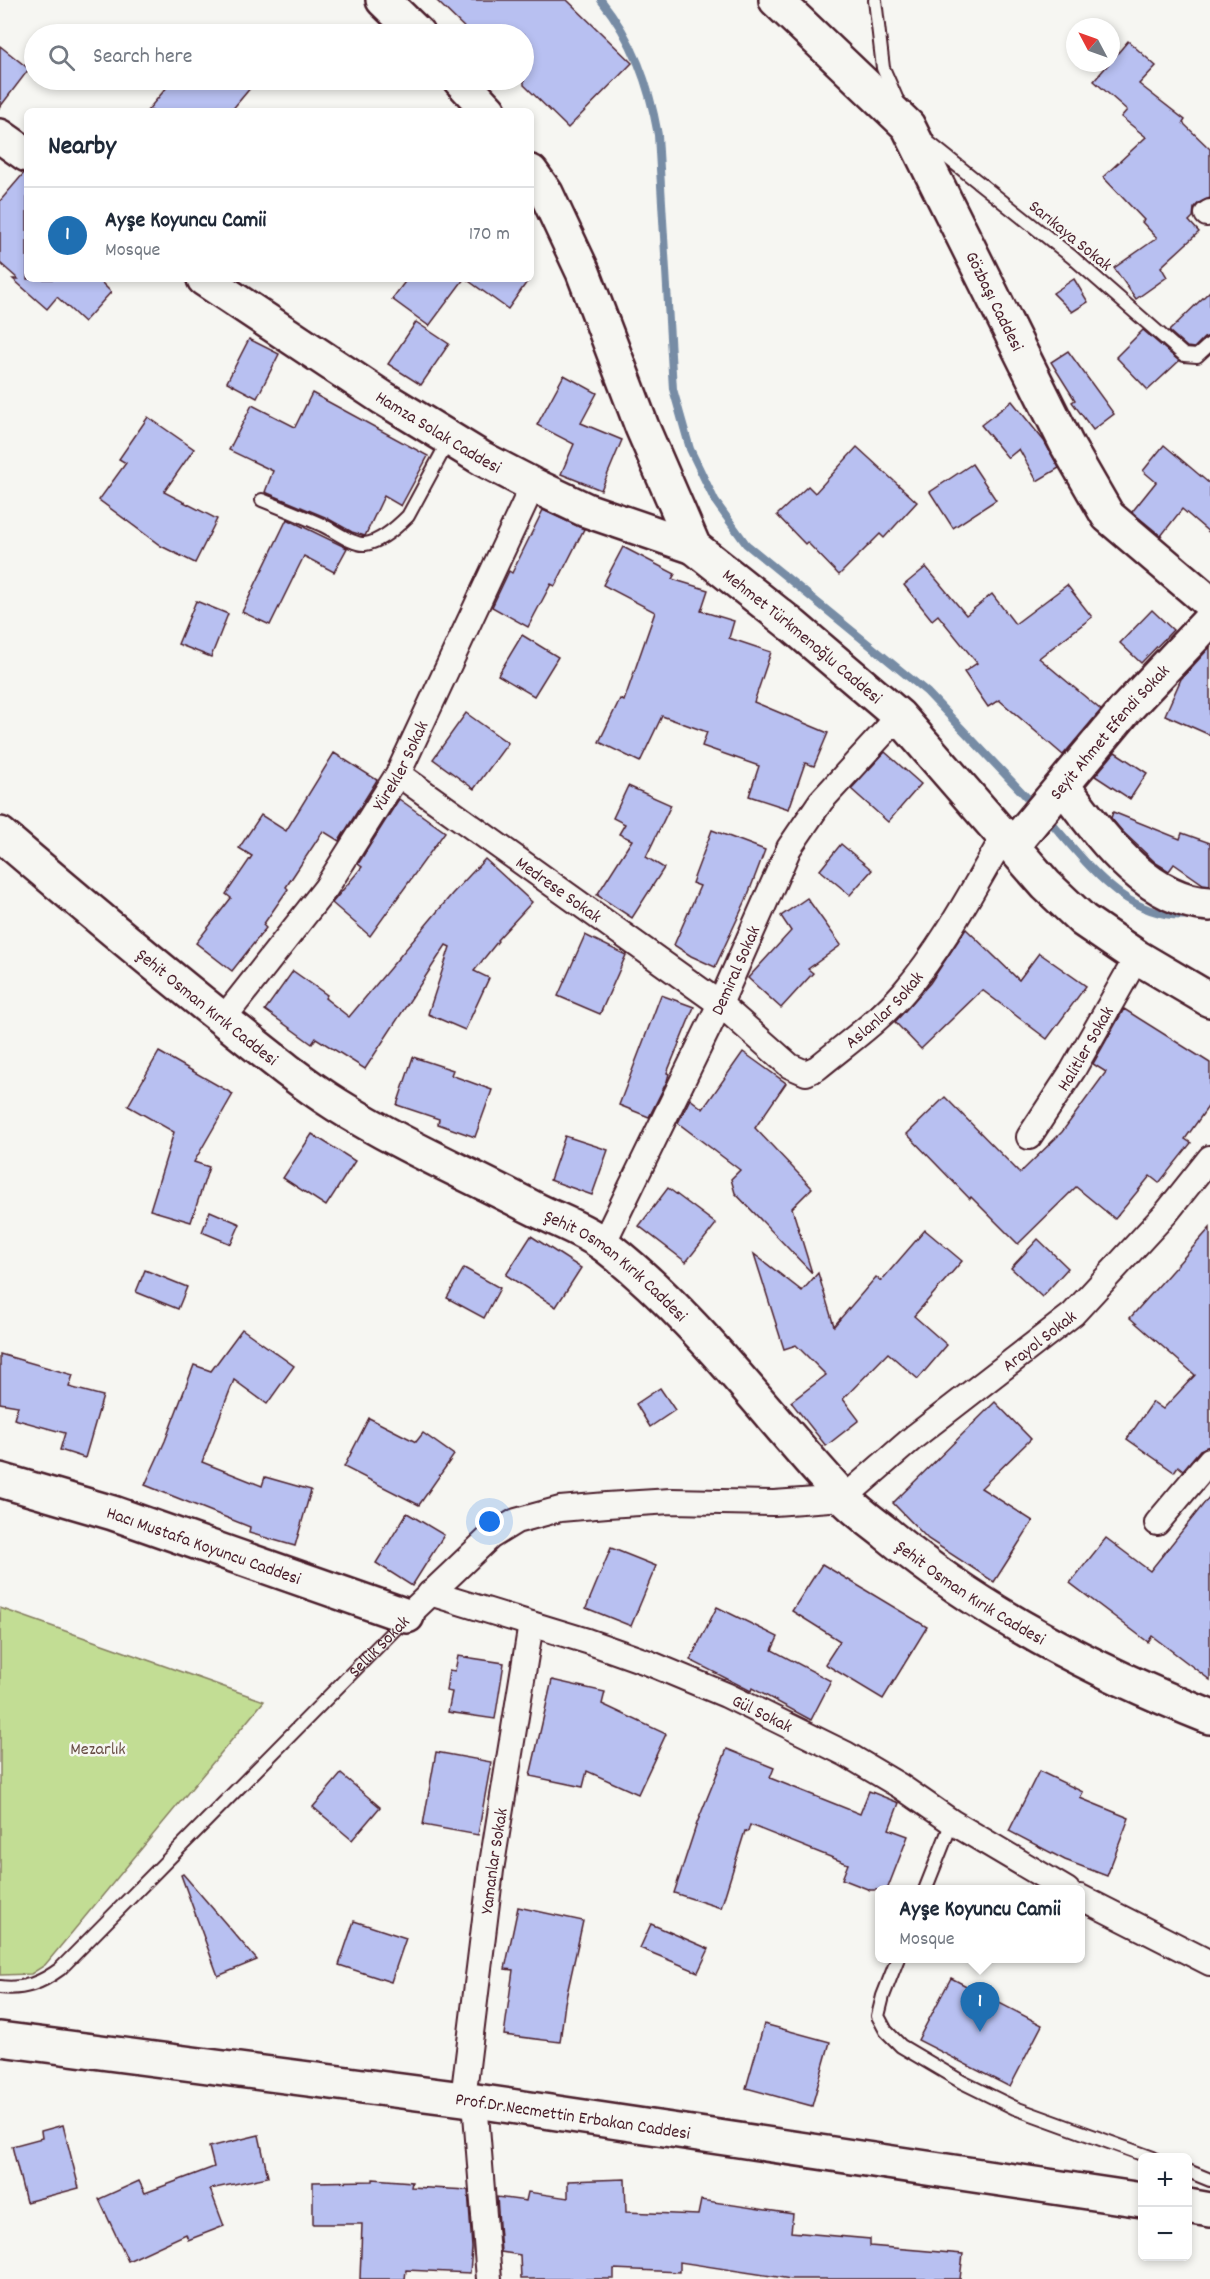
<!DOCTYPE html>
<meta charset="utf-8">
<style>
:root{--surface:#fff;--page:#f2f2f3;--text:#1f2937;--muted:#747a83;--line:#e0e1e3;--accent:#1f6fb2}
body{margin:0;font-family:Dekko,sans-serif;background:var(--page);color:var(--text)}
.controls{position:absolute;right:18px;bottom:18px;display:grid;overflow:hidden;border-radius:9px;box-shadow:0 3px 9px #0003}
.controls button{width:54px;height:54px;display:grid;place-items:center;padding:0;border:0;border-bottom:2px solid var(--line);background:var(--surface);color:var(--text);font:30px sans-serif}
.compass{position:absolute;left:1066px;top:18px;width:54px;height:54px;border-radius:50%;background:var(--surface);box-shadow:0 3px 9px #0003;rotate:311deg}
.you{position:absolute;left:490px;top:1522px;width:21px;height:21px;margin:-15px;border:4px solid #fff;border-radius:50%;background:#1a73e8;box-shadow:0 0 0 9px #1a73e833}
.badge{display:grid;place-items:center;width:39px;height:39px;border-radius:50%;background:var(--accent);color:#fff;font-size:20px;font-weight:700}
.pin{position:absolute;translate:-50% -50px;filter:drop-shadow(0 2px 3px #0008)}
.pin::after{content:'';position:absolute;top:32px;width:21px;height:18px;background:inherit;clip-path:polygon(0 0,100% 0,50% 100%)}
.popup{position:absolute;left:875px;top:1885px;width:210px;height:78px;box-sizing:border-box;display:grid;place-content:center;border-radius:9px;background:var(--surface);filter:drop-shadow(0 2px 4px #0005);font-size:20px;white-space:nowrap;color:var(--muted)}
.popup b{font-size:22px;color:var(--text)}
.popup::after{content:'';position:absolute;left:50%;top:100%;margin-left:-12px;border:12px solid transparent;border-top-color:var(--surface)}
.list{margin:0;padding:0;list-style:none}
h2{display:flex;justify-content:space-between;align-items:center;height:78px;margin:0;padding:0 24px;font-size:26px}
h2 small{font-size:20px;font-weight:400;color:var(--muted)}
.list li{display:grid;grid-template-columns:39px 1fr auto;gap:18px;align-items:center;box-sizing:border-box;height:96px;padding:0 24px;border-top:2px solid var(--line)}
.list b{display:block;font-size:22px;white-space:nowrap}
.list p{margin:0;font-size:20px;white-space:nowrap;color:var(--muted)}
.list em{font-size:20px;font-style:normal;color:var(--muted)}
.icon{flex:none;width:33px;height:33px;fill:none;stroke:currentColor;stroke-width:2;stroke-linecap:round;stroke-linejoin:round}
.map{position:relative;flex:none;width:1210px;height:2279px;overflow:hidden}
.search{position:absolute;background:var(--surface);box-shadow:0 3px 9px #0003;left:24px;top:24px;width:510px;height:66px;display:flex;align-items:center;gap:15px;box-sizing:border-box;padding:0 21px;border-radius:33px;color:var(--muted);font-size:22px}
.panel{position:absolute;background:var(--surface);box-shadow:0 3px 9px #0003;left:24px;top:108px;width:510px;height:174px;border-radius:9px}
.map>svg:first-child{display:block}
.green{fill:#c2dd94;stroke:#867e60;stroke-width:1.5}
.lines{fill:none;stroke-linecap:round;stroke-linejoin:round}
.stream{stroke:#778ca5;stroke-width:8}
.building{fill:#b8c0f1;stroke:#4a1f2b;stroke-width:1.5}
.lane-casing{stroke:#4a1f2b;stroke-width:16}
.street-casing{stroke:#4a1f2b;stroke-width:28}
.secondary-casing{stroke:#4a1f2b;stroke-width:38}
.lane{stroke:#f6f6f2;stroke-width:12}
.street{stroke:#f6f6f2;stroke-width:24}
.secondary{stroke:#f6f6f2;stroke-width:33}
.labels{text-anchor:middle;stroke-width:5;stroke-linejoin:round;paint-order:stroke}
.street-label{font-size:18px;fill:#4a1f2b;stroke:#f6f6f2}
.park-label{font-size:18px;fill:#684e45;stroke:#f6f6f2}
</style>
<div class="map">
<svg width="1210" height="2279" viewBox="0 0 1210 2279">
<rect width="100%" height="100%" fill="#f6f6f2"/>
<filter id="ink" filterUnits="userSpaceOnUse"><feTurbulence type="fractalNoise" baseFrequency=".0167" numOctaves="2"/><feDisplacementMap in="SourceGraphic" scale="12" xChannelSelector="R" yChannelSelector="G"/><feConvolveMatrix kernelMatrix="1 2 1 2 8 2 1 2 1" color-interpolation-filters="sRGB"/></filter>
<g filter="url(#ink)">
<polygon class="green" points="0,1608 264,1701 45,1965 31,1974 0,1975"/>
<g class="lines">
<g class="stream">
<path d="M601,0c32,40 48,84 57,135l15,254 17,60 25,52 31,43 181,148 109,115"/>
<path d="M1045,816c40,43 79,106 147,99"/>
</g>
</g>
<g class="building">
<polygon points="436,0 567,0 632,63 568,128 524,85 524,34 471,34"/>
<polygon points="1128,41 1156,66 1139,84 1185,120 1183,123 1210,149 1210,198 1199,203 1194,208 1193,217 1189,221 1199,232 1161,267 1167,277 1136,299 1114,268 1157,238 1142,222 1144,220 1103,177 1146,137 1121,117 1127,110 1094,81"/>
<polygon points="0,46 29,69 0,107"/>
<polygon points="173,80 257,80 231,111 147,111"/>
<polygon points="24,173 27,173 27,279 98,279 111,292 84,322 57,297 47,309 13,279 18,279 0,263 0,201"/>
<polygon points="407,279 464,279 429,326 392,299"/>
<polygon points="466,279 529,279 508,309"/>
<polygon points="1074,279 1088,302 1072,312 1053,293"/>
<polygon points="1210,291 1210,336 1204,338 1194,348 1187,347 1169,331"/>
<polygon points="416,322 449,344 421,385 388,364"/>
<polygon points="1143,330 1179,361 1148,390 1116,357"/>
<polygon points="249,339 279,354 257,398 227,382"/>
<polygon points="1068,351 1114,414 1093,430 1072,402 1075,400 1051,362"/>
<polygon points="564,375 597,393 581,423 622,440 601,490 561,474 574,444 537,425"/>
<polygon points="312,393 428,456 401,506 384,496 365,536 352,532 325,517 265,492 273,471 229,450 252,405 295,427"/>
<polygon points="1012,401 1044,441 1059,468 1037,481 1019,449 1008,458 981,425"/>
<polygon points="148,417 194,449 164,492 217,519 195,563 161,546 99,500 126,463 119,459"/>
<polygon points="1164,445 1210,484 1210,533 1182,509 1161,536 1132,512 1156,482 1143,471"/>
<polygon points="857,447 917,502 884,538 880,534 839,575 807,542 805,544 777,515 808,486 815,493"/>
<polygon points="972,464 996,500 953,528 930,492"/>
<polygon points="543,510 584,529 555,586 551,584 528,627 492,607 509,571 512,573"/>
<polygon points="287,519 347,548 334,572 304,556 270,625 242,612"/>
<polygon points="623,547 675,574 672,579 708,590 701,611 734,621 729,638 771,652 754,702 828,733 814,766 805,763 789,809 749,796 759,766 702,746 707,732 662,716 640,762 599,742 620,699 624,701 655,612 603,585"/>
<polygon points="926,567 966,615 992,594 1015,624 1067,585 1092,617 1039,658 1101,710 1063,755 999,700 988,707 964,672 977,663 938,615 932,620 904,585"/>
<polygon points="196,601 228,614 211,657 178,644"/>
<polygon points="1152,610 1173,630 1141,663 1120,643"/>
<polygon points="522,635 558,657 534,696 498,675"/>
<polygon points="1210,647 1210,735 1165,715 1181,679"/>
<polygon points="466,713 508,743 474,789 433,759"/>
<polygon points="885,752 921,784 888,822 851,789"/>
<polygon points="1115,752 1147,773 1130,799 1095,776"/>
<polygon points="334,753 377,780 339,841 323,831 286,887 288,889 263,925 266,928 232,971 196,943 231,898 226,894 252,856 239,848 261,815 286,831"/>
<polygon points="628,786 671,805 646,857 664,868 632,918 597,895 632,840 619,834 625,824 613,818"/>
<polygon points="399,799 445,832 370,936 332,903 362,867 358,864"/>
<polygon points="1113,812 1180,839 1182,833 1210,843 1210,885 1203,884 1174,864 1169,871 1156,863 1122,831 1111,818"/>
<polygon points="712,830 765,850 746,900 715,967 691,956 674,945 700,886 692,883"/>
<polygon points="841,844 872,870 850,895 820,870"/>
<polygon points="485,859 532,902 497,940 498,941 474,971 489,978 465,1030 428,1014 450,947 446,945 365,1069 316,1038 312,1044 265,1010 293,971 327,995 325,998 349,1017 452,894"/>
<polygon points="807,898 841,945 808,969 813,973 781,1008 748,978 791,931 781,916"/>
<polygon points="966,929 1019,980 1039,953 1086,986 1047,1039 982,990 921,1049 895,1022 930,983"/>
<polygon points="585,935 626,955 600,1014 558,996"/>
<polygon points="661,995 694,1007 667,1073 669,1074 667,1081 649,1117 619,1105"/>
<polygon points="1124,1009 1210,1063 1210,1104 1185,1139 1191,1143 1159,1183 1150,1176 1115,1219 1076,1187 1018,1244 971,1197 970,1199 907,1134 945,1097 1020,1173 1062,1132 1106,1072 1093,1064"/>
<polygon points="159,1052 233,1094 194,1162 209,1167 191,1222 150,1210 174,1132 128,1106"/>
<polygon points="743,1052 786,1083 755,1128 812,1188 792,1208 812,1273 735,1193 731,1179 740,1170 678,1123 690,1099 703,1109"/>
<polygon points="413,1057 453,1070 451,1075 492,1090 475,1137 438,1124 439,1119 397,1105"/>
<polygon points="312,1134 355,1161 326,1206 283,1178"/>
<polygon points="565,1136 608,1150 592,1195 550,1180"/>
<polygon points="668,1188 716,1224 686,1262 639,1226"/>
<polygon points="210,1211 240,1224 231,1244 202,1232"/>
<polygon points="1210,1228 1210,1446 1200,1450 1183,1470 1178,1466 1174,1472 1127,1439 1153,1402 1163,1409 1195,1375 1130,1318"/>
<polygon points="925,1230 962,1261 914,1316 947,1345 918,1379 888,1353 843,1399 859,1420 826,1446 791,1402 826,1375 796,1345 784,1349 754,1254 802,1291 818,1273 834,1326 876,1277 881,1281"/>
<polygon points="531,1236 581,1268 556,1307 506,1275"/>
<polygon points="1038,1239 1068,1268 1042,1297 1011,1268"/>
<polygon points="464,1268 500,1288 484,1318 447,1298"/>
<polygon points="145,1270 187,1287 178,1309 136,1292"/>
<polygon points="242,1329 294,1366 267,1404 234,1380 202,1462 262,1486 265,1477 311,1490 295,1546 249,1533 250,1527 145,1485 165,1441 194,1365 211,1371"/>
<polygon points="0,1354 73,1375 69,1387 103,1396 85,1458 60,1450 65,1433 14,1419 18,1406 0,1403"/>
<polygon points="660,1388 675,1410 650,1427 636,1404"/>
<polygon points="995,1402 1031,1439 981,1488 1033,1521 994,1582 928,1539 893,1503"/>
<polygon points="369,1418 416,1442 423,1433 454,1455 419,1505 344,1467"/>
<polygon points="1210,1496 1210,1680 1152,1636 1148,1642 1070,1583 1106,1538 1150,1571"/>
<polygon points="407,1513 444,1535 412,1586 376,1563"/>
<polygon points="611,1548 656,1566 631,1626 586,1608"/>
<polygon points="822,1564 927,1627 883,1699 825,1664 840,1641 792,1611"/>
<polygon points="717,1607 778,1637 772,1650 831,1681 811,1720 752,1688 751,1691 690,1660"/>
<polygon points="458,1656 504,1663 495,1719 448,1712 452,1692 446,1691 449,1670 455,1671"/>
<polygon points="552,1680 605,1692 602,1704 666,1734 638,1794 587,1771 583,1787 530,1776"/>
<polygon points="727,1749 774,1768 770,1778 860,1814 869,1791 899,1803 889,1829 908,1836 887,1890 870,1890 842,1879 848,1864 750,1825 748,1832 745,1831 721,1908 674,1893 697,1823"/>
<polygon points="436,1752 491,1762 478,1835 423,1825"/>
<polygon points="1039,1771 1083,1792 1080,1798 1129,1818 1107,1876 1065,1860 1009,1831"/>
<polygon points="341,1774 380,1807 352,1840 313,1807"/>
<polygon points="183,1874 257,1960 218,1976 181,1875"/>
<polygon points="518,1907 583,1921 565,2003 560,2042 504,2035 513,1970 505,1969"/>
<polygon points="354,1921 406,1938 391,1982 339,1965"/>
<polygon points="651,1924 709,1949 698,1972 640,1948"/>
<polygon points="951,1978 1042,2025 1010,2087 918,2040"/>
<polygon points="764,2024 830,2042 812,2106 746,2088"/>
<polygon points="63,2125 79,2188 26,2202 12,2146 42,2138 41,2131"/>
<polygon points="259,2135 268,2177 210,2189 224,2226 188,2240 186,2234 128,2261 99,2199 139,2181 145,2193 214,2167 209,2147"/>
<polygon points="373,2179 412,2182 411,2187 468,2190 472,2248 470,2273 406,2270 405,2279 360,2279 362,2224 313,2224 313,2182 373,2181"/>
<polygon points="625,2179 626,2212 698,2215 701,2200 793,2214 791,2232 870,2239 870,2246 963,2254 960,2279 791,2279 680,2262 680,2272 614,2269 614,2279 521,2279 520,2255 501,2252 497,2197 526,2201 528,2192 568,2198 568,2181"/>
</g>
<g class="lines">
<g class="lane-casing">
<g id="lane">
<polyline points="875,0 883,68 897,100"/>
<polyline points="928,142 1072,257 1184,355 1197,356 1210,344"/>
<path d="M262,500c20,8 40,16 60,25 12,5 30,20 43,19 15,-2 33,-18 43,-28l41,-76"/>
<polyline points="925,1890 952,1822"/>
<polyline points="898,1958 883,1996 878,2016 886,2031 901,2046 962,2082 1015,2108 1153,2158"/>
<path id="s1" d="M0,1987c24,3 41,-4 60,-18l345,-350"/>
<polyline points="1188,2171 1210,2180"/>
</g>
</g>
<g class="street-casing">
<g id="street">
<polyline points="1207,214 1210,212"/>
<path id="s2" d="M398,774l322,230 70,62 16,7 11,-5c29,-24 62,-47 87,-76 40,-47 69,-103 100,-156"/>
<path id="s3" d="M223,1019l103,-131 72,-114 135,-289"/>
<path id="s4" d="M1029,1137l44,-67 64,-113"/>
<path id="s5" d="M603,1244l117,-240 69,-156 32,-47 78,-85"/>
<polyline points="1157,1523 1210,1460"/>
<path id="s6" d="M430,1593l157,48 62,22 77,32 120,59 54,32 52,36 115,68"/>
<path id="s7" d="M407,1616l83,-79 26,-16 44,-12 47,-4 64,-4 103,2 70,-5 70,-61 159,-123 94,-102 43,-54"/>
<polyline points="1080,1897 1210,1963"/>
<path id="s8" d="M463,2099l28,-229 40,-246"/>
<polyline points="475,2101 489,2279"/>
</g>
</g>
<g class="secondary-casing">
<g id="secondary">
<polyline points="383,0 418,34"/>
<path id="s9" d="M776,0l132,126 159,319 41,71 102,87"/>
<polyline points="460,80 489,111"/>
<polyline points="0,136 27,155"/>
<path id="s10" d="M531,172l15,21 37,79 59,155 52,120 98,78 107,91 147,169 37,35 54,37 73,43"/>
<path id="s11" d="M204,279l179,119 100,61 50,26 53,25 108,37"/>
<path d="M1063,786c36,47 82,115 147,118"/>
<path id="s12" d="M0,834c69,59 139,118 210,175 42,33 83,68 127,96 62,39 131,69 196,103 23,12 53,22 74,39 89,70 157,165 234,248 14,15 31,27 46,39 96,80 208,137 323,183"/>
<path id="s13" d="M1012,846l114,-137 84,-89"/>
<path id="s14" d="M0,1480l113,33 294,103"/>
<path id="s15" d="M0,2039l463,60 679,101"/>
<polyline points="1188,2206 1210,2210"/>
</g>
</g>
<use href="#lane" class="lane"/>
<use href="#street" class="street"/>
<use href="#secondary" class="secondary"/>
</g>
</g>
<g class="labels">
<g class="street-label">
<text transform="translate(1071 235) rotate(39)" y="6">Sarıkaya Sokak</text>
<text dy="6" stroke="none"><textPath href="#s9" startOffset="378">Gözbaşı Caddesi</textPath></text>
<text dy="6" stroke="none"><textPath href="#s11" startOffset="280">Hamza Solak Caddesi</textPath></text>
<text dy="6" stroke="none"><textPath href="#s10" startOffset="550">Mehmet Türkmenoğlu Caddesi</textPath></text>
<text dy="6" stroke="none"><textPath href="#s13" startOffset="150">Seyit Ahmet Efendi Sokak</textPath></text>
<text dy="6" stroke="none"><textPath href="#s3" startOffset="310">Yürekler Sokak</textPath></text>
<text dy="6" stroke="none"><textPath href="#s2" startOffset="198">Medrese Sokak</textPath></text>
<text dy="6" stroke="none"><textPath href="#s5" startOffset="304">Demiral Sokak</textPath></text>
<text dy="6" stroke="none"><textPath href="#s12" startOffset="270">Şehit Osman Kırık Caddesi</textPath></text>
<text dy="6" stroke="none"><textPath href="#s2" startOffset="608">Aslanlar Sokak</textPath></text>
<text dy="6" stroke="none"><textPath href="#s4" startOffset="105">Halitler Sokak</textPath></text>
<text dy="6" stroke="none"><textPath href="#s12" startOffset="756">Şehit Osman Kırık Caddesi</textPath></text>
<text dy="6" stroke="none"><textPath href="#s7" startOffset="726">Arayol Sokak</textPath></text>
<text dy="6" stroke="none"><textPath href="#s14" startOffset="214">Hacı Mustafa Koyuncu Caddesi</textPath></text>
<text dy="6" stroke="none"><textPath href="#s12" startOffset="1242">Şehit Osman Kırık Caddesi</textPath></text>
<text dy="6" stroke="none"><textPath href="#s1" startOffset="518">Sellik Sokak</textPath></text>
<text dy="6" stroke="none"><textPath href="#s6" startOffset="354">Gül Sokak</textPath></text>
<text dy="6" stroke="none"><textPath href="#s8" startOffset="240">Yamanlar Sokak</textPath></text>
<text dy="6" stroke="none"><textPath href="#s15" startOffset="578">Prof.Dr.Necmettin Erbakan Caddesi</textPath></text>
</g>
<g class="park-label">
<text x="98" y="1754">Mezarlık</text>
</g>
</g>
</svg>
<div class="controls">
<button>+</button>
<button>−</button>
</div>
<svg class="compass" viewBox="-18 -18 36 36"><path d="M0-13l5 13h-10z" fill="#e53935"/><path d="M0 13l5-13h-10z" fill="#747a83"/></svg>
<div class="you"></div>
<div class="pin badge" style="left:980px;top:2032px">1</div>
<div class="popup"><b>Ayşe Koyuncu Camii</b>Mosque</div>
<div class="search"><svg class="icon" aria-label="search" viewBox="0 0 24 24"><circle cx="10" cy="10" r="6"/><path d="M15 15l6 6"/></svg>Search here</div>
<section class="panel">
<h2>Nearby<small></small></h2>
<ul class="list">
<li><span class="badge">1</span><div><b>Ayşe Koyuncu Camii</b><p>Mosque</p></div><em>170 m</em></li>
</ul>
</section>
</div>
